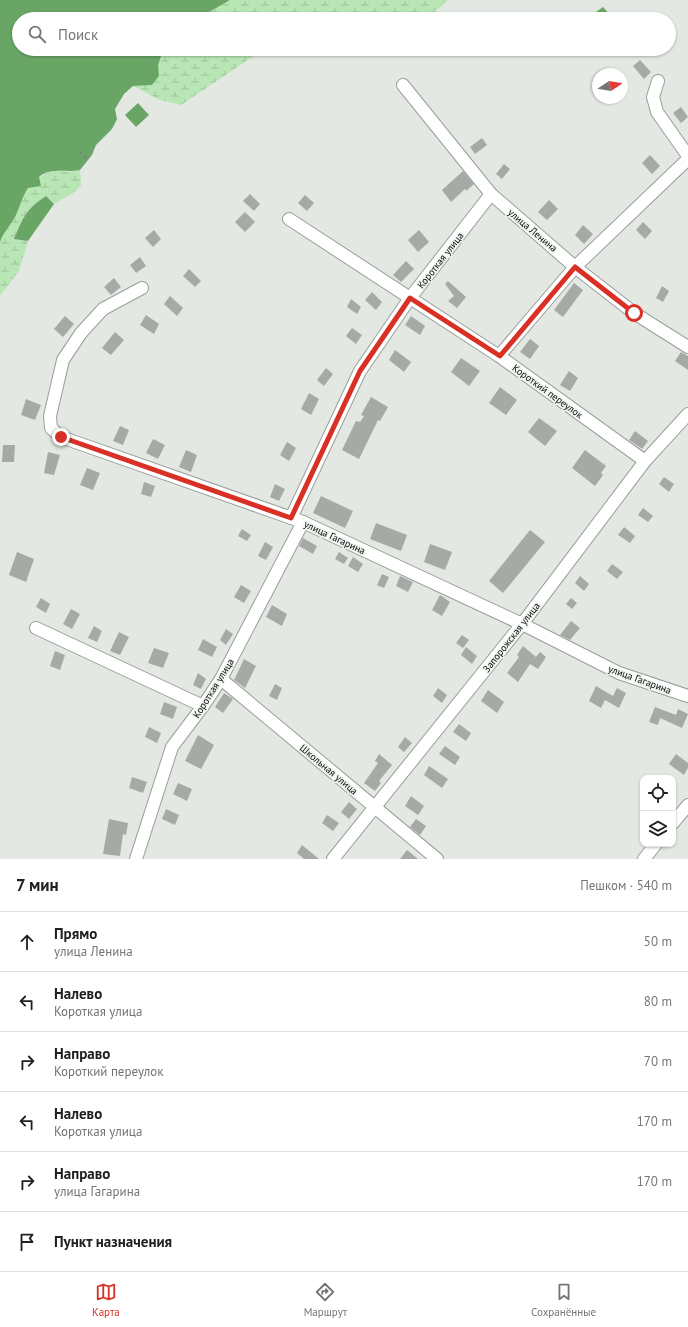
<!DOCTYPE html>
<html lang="ru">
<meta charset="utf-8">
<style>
:root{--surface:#fff;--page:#f6f6f6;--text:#202124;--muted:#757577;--line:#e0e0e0;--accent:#d93025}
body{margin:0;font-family:"PT Sans",sans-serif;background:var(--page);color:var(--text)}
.controls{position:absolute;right:12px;bottom:12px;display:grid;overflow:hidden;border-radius:8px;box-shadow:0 1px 3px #0004}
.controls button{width:36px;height:36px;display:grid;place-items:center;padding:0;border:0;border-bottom:1px solid var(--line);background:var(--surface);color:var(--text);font:20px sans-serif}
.compass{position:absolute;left:592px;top:68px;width:36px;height:36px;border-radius:50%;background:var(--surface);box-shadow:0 1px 3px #0004;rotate:78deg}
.stop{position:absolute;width:12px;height:12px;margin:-9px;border:3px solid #d93025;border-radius:50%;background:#fff}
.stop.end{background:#d93025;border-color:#fff;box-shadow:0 1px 4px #0008}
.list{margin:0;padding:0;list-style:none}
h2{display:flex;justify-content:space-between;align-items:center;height:52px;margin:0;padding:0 16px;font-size:17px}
h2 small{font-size:13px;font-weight:400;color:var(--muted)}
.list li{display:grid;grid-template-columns:26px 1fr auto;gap:12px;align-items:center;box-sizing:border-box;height:60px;padding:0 16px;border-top:1px solid var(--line)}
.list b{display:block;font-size:15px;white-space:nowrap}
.list p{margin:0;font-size:13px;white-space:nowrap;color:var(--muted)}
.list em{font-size:13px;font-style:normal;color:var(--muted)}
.icon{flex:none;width:22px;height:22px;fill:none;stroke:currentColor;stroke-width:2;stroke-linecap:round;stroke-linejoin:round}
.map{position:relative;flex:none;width:688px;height:859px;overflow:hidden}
.search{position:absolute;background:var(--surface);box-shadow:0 1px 3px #0004;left:12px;right:12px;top:12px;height:44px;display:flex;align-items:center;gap:10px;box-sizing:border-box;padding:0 14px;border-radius:22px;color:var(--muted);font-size:15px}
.sheet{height:412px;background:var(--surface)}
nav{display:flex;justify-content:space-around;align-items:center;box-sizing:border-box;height:56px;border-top:1px solid var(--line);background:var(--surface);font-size:11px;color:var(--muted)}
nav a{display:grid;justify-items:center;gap:2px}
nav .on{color:var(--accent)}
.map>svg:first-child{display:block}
.wetland{fill:url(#wetland-marsh)}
.water{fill:#69a666}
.building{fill:#a6aaa6}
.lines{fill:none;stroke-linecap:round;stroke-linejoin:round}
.minor-casing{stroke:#9a9e9a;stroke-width:14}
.path{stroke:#7d807d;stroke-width:1.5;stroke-dasharray:3 3;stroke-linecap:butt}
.minor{stroke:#fff;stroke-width:12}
.route{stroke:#d93025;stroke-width:5}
.labels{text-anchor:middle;stroke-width:3;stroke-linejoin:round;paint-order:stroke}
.street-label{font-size:10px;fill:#0c0d0c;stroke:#f0f5f0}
</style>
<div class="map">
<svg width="688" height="859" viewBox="0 0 688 859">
<defs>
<pattern id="wetland-marsh" width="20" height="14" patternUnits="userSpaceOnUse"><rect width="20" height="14" fill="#b8e7b5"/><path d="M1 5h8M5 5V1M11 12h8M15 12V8" fill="none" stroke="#9dc59a"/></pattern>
</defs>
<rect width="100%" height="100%" fill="#e3e8e3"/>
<g class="wetland">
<polygon points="230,0 448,0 426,19 197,19"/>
<polygon points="171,49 264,49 181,105 160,100 133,86 152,85 159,76 157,65 162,53"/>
<path d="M54,170l14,2 12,-2 1,16 -8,7 -19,11 -8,-8 -31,43 13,2 -9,30 -19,25v-54c3,-9 9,-15 14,-24 3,-5 4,-12 6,-17 7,-15 20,-26 34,-31z"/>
</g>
<g class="water">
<path d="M0,0h230l-33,19h-178v30h152l-9,4 -4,12 1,11 -7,9 -19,1 -9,8 -9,15 2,10 -5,10 -16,16 -4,10 -12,15c-15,3 -29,-3 -41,7l2,9 -13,2c-7,11 -8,19 -13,29 -5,9 -12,16 -15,25z"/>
<polygon points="603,7 614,19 586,19"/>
<polygon points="138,103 149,115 136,127 125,115"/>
<path d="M46,196l8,8 -26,37 -14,-2c9,-21 12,-30 32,-43z"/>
</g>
<g class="building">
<polygon points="640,60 651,72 644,79 633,66"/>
<polygon points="681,107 688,117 681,123 673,113"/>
<polygon points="482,138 487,145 475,154 470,147"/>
<polygon points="650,155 660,166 652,174 642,163"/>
<polygon points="504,164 510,169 502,179 496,174"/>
<polygon points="463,171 474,184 466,191 465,189 451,202 442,190"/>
<polygon points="250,194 260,204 254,211 243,201"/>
<polygon points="305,195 314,203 307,211 298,203"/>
<polygon points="549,200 558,209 547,220 538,212"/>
<polygon points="245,212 255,222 245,232 235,222"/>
<polygon points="643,222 652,231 645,239 636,230"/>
<polygon points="583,225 593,234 584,244 575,235"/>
<polygon points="154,230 161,239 153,247 145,238"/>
<polygon points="419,230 429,242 418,252 408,240"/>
<polygon points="140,257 146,266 136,273 130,265"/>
<polygon points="406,261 414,269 401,282 393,275"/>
<polygon points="189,269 201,281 195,287 183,276"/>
<polygon points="114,278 121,287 111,295 104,287"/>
<polygon points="448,281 466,297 457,308 448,301 454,296 445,284"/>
<polygon points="574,283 583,290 563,317 554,310"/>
<polygon points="662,286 669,291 663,302 656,298"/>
<polygon points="372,292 382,302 376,310 365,300"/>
<polygon points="170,296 183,308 177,316 164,304"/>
<polygon points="351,299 361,307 357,314 347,307"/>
<polygon points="146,315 159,324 154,334 140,325"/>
<polygon points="65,316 74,324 63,337 54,329"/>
<polygon points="411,316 425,326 420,335 405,325"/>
<polygon points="352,328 362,335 356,344 346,336"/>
<polygon points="115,332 124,340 111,355 102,348"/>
<polygon points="530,339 539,346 530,359 520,352"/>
<polygon points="395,350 411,362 404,372 389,360"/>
<polygon points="681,352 688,356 688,370 675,361"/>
<polygon points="461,358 480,371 469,386 451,372"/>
<polygon points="326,368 333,374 324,386 317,380"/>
<polygon points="569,371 578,378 570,391 560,385"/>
<polygon points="500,387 517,400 506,415 489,403"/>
<polygon points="309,393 319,399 311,415 301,409"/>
<polygon points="371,397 388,407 380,421 378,420 359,459 342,450 356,421 360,422 364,416 361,415"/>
<polygon points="26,399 41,405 35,420 21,415"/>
<polygon points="539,418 557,431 545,446 528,432"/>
<polygon points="120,426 129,430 123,445 113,441"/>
<polygon points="635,431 648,441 642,449 629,440"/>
<polygon points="153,439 165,445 158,459 146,453"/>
<polygon points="287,442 296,448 289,461 280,455"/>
<polygon points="3,445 15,445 14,462 2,462"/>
<polygon points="186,450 197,455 191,472 179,467"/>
<polygon points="585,450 606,466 601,473 603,475 595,486 572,468"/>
<polygon points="48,452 60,455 54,475 44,473"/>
<polygon points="87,468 100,473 93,490 80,485"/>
<polygon points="664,477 674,484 669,492 659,484"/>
<polygon points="144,482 155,486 151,497 141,494"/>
<polygon points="275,484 285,489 279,501 270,497"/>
<polygon points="321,496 353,511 345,528 313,513"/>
<polygon points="643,508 653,516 648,522 638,515"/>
<polygon points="376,523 407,535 401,551 370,539"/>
<polygon points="624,527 635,536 630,543 618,535"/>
<polygon points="242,529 251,535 247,541 238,536"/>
<polygon points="530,530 545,542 503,593 489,581"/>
<polygon points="303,538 317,546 313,554 299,546"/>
<polygon points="265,542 273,547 266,560 258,556"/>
<polygon points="430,544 452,552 445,570 424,562"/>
<polygon points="17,552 34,559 26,582 9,575"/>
<polygon points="339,552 348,558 344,564 335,559"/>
<polygon points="353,557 363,564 358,572 348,566"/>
<polygon points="612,564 623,572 617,579 607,571"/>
<polygon points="382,574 389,577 384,588 377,585"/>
<polygon points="400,576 413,582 408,592 396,586"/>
<polygon points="580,576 589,584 584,591 575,583"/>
<polygon points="241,585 251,591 244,603 234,597"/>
<polygon points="440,595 450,602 442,616 432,610"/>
<polygon points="41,598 50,604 46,613 36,607"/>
<polygon points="571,598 577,603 572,609 566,604"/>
<polygon points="272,605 287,614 282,626 266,617"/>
<polygon points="71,609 80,614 72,629 63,624"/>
<polygon points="571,621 580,628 570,640 560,635"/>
<polygon points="94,626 102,631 97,642 88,638"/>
<polygon points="226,629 233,634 226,645 220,640"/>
<polygon points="119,632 129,637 120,655 110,651"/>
<polygon points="462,635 469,640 463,648 456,643"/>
<polygon points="203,639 217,647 212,657 198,650"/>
<polygon points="523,646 536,657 540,652 546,657 538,669 530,664 518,682 507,673 519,657 517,655"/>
<polygon points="466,647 477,656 472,664 461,655"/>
<polygon points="154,648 169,653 163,668 148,663"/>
<polygon points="55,651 65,655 60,670 50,666"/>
<polygon points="244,659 256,666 245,688 234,680"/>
<polygon points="198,673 206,679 201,689 193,685"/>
<polygon points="275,684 282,688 277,700 269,696"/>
<polygon points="596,686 613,696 617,688 626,693 619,708 605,700 601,708 589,701"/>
<polygon points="438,688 447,695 442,703 433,696"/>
<polygon points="488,690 504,702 497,713 481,701"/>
<polygon points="224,693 233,699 223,713 215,707"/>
<polygon points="164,702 177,707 173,719 160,714"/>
<polygon points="655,707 676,715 678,709 688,714 682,728 660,718 658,725 649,722"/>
<polygon points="459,724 471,733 466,741 453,732"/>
<polygon points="149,727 161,733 157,743 145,737"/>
<polygon points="198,735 214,745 201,769 185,761"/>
<polygon points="405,737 412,743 404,752 398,747"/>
<polygon points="445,746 460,757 455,765 439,754"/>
<polygon points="379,754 392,765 379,781 381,783 375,791 364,783 378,763 375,761"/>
<polygon points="676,754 688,763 688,768 684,775 669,764"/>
<polygon points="429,766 448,779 442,788 424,775"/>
<polygon points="132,777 147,782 143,793 129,788"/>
<polygon points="178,783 192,789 187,801 173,794"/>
<polygon points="411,796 424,806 418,815 405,806"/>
<polygon points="349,802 357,809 349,819 341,812"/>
<polygon points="166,809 179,815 175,825 162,819"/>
<polygon points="327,815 339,823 333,831 322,823"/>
<polygon points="109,819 128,823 126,835 123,834 120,856 103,854"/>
<polygon points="416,819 426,826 420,835 410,827"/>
<polygon points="302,845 319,859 304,859 297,853"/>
<polygon points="407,850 418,859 400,859"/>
</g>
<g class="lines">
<g class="minor-casing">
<g id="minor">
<polyline points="658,81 653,97 657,112 688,156"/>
<polyline points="403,85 491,194 575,267 634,313 688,347"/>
<polyline points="289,219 499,356 645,461"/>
<polyline points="142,288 103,309 81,333 63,360 50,416 51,428 61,437 303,522 522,624 619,673 688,696"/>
<polyline points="499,356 575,267 688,159"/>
<polyline points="291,518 360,371 410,298 491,194"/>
<polyline points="36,628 203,706"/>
<polyline points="221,679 437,859"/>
<polyline points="673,823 688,805"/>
<polyline points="136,859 172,747 203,706 221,679 303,522"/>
<polyline points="333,859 522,624 645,461 688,414"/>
<polyline points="644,859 656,844"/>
</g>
</g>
<polyline class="path" points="80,152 88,160"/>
<use href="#minor" class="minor"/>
</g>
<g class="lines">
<polyline class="route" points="61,437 291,518 360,371 410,298 500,356 575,267 634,313"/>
</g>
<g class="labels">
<g class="street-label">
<text transform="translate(533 230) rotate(40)" y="4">улица Ленина</text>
<text transform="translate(440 260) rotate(-52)" y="4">Короткая улица</text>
<text transform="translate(548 391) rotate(36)" y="4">Короткий переулок</text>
<text transform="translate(335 537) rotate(25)" y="4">улица Гагарина</text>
<text transform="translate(511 637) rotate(-52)" y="4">Запорожская улица</text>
<text transform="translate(640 679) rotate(20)" y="4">улица Гагарина</text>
<text transform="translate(213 688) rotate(-58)" y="4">Короткая улица</text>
<text transform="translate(329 769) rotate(40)" y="4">Школьная улица</text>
</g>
</g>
</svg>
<div class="controls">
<button><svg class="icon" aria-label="locate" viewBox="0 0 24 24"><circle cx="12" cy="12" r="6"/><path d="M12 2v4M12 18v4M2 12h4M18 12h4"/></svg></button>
<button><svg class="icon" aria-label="layers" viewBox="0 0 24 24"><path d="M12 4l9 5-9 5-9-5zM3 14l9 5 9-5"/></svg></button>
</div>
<svg class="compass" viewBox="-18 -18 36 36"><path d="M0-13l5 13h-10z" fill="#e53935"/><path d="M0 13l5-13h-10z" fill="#757577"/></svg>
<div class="stop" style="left:634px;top:313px"></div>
<div class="stop end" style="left:61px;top:437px"></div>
<div class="search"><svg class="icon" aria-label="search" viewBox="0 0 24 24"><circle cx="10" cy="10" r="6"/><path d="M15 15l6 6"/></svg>Поиск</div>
</div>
<section class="sheet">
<h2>7 мин<small>Пешком · 540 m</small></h2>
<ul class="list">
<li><svg class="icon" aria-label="ahead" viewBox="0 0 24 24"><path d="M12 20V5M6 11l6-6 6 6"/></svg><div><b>Прямо</b><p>улица Ленина</p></div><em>50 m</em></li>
<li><svg class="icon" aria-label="left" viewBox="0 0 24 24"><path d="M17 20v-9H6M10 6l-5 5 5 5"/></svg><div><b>Налево</b><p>Короткая улица</p></div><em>80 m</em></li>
<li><svg class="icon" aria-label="right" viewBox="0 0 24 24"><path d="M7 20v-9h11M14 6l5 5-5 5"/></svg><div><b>Направо</b><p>Короткий переулок</p></div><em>70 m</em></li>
<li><svg class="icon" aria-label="left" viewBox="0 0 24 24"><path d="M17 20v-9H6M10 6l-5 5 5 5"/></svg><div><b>Налево</b><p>Короткая улица</p></div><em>170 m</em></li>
<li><svg class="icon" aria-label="right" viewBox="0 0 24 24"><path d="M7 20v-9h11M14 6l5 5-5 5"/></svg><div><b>Направо</b><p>улица Гагарина</p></div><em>170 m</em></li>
<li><svg class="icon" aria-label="arrive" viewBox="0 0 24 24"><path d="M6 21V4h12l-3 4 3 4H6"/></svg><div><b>Пункт назначения</b></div></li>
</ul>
</section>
<nav>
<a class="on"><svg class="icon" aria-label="map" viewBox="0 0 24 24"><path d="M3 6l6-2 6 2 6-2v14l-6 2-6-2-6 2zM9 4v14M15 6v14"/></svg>Карта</a>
<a><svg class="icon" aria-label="directions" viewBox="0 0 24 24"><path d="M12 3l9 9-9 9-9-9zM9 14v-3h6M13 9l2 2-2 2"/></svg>Маршрут</a>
<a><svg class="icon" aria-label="saved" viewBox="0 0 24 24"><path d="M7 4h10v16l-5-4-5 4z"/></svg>Сохранённые</a>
</nav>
